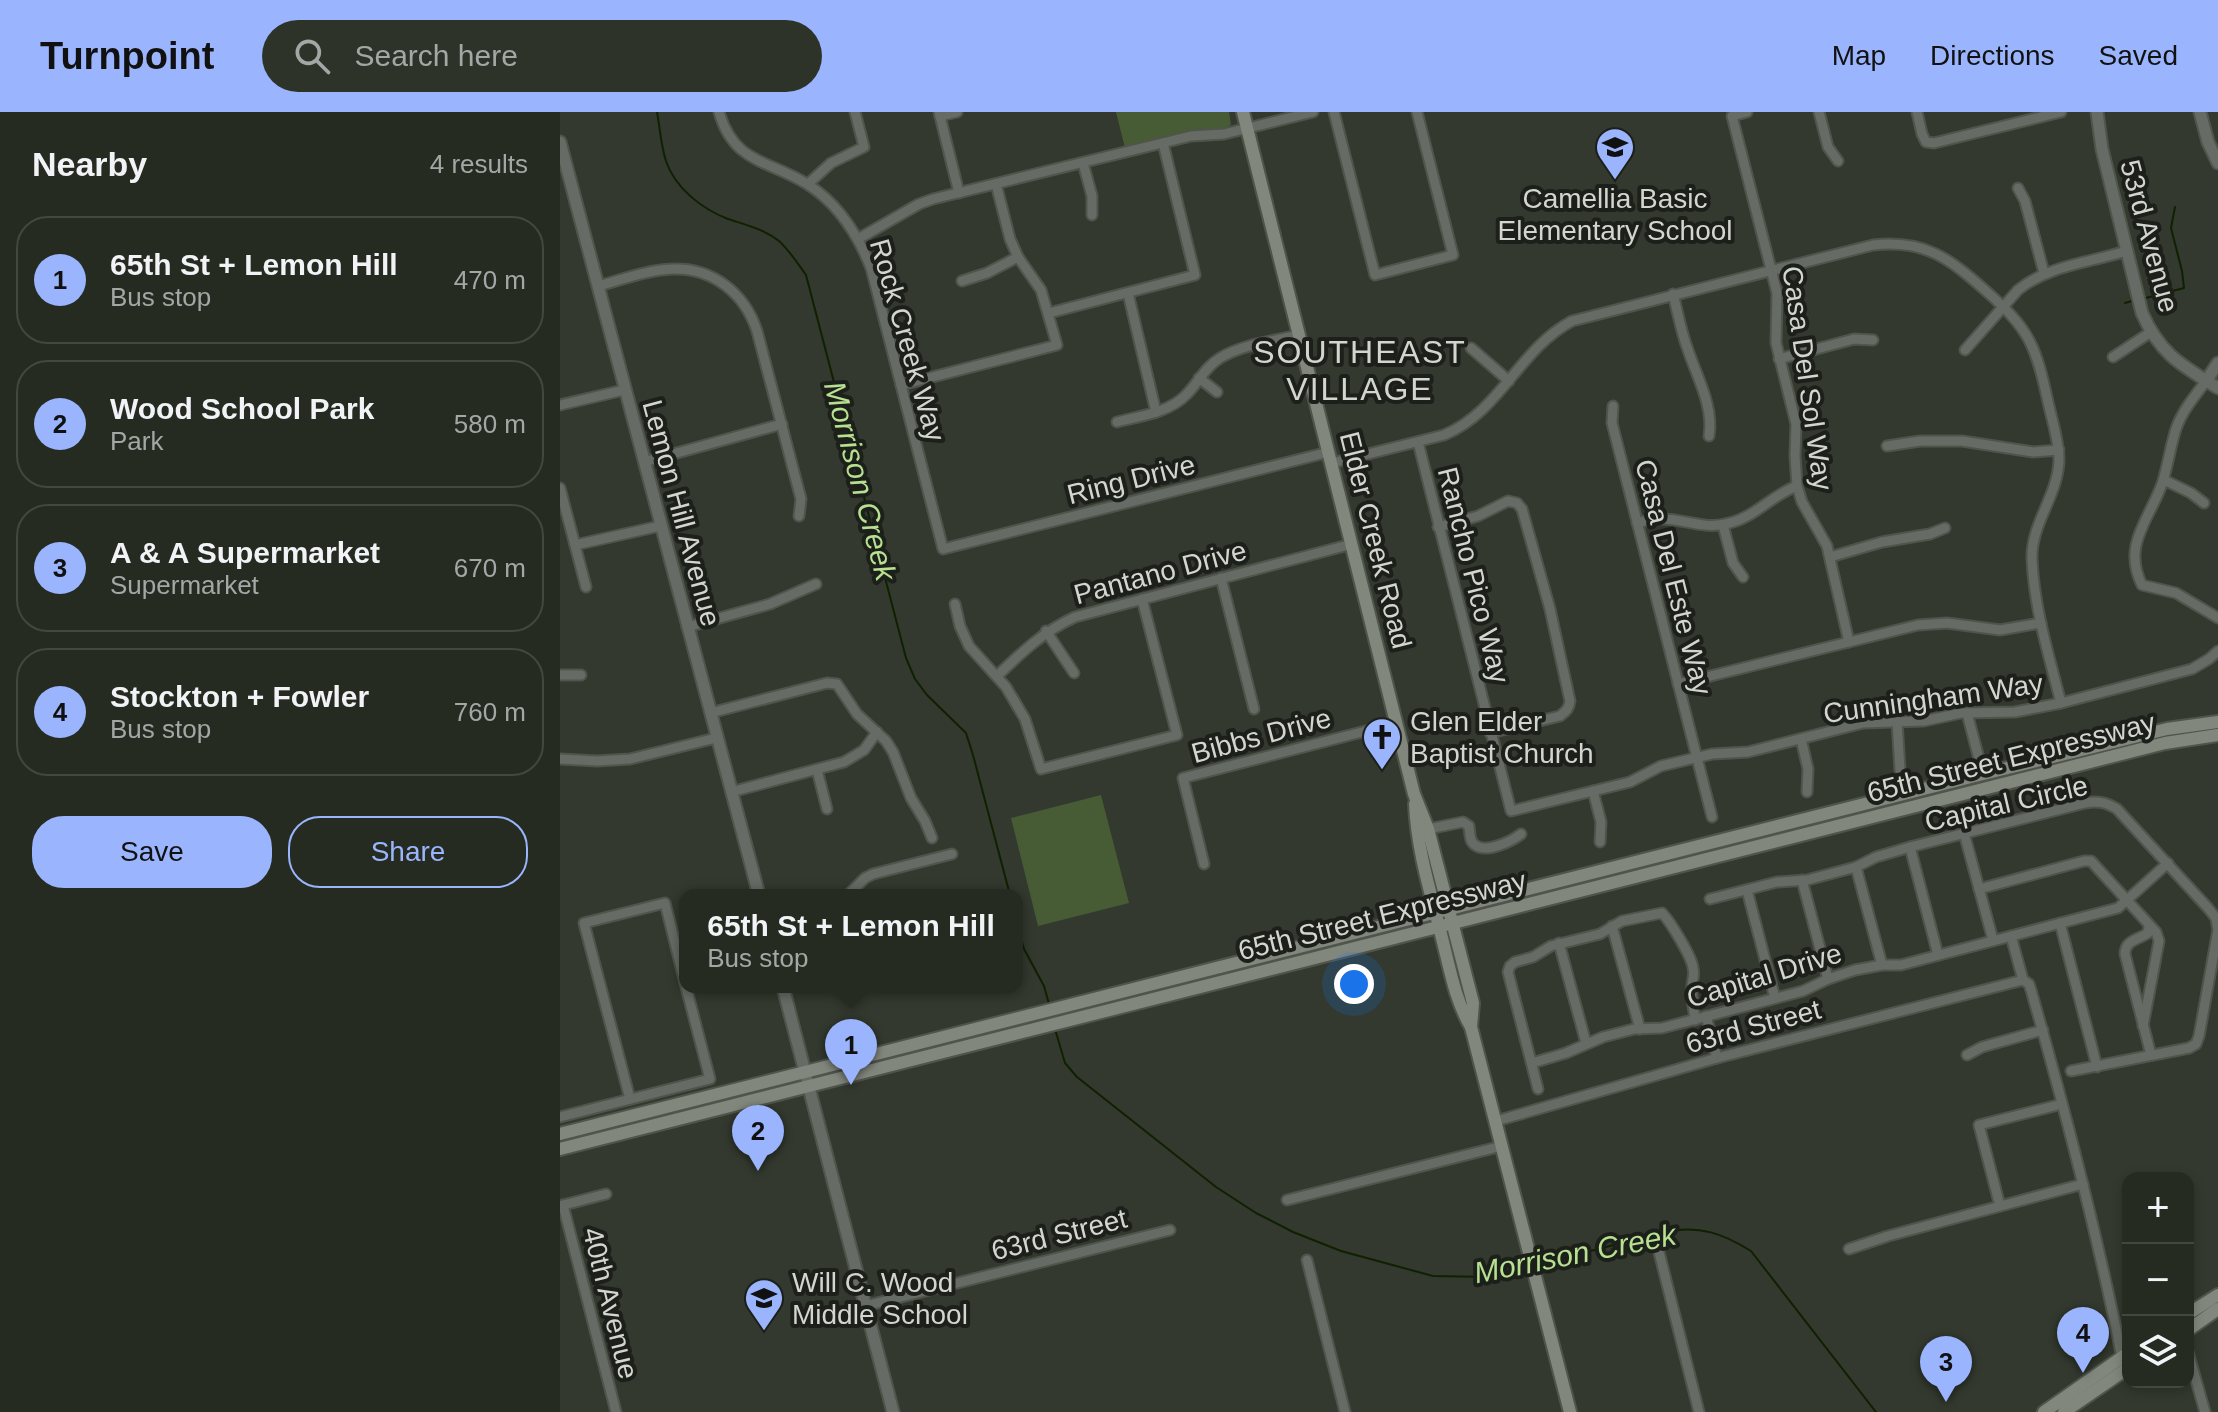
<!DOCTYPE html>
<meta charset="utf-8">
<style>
:root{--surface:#262b22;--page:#2e332a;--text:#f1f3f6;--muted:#a4a7a5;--line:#424740;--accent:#9ab5fd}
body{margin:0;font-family:Arial,sans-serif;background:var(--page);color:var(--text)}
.controls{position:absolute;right:24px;bottom:24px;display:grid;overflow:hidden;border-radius:16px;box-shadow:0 4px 12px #0003}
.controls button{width:72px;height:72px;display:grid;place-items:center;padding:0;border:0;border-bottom:2px solid var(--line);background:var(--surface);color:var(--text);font:40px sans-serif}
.you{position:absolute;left:794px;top:872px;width:28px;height:28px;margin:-20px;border:6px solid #fff;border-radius:50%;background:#1a73e8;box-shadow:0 0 0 12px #1a73e833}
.badge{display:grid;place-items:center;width:52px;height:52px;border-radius:50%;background:var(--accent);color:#111;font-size:26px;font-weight:700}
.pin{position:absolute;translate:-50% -66px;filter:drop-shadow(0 2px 4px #0008)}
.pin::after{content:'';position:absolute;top:42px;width:28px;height:24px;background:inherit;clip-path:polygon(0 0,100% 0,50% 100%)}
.popup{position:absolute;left:119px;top:777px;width:344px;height:104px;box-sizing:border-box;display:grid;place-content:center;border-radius:16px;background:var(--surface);filter:drop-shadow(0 2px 6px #0005);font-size:26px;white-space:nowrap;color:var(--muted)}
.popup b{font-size:30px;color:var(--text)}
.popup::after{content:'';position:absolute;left:50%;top:100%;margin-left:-16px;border:16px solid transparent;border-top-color:var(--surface)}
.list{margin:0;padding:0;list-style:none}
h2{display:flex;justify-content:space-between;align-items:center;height:104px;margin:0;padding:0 32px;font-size:34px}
h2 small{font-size:26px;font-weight:400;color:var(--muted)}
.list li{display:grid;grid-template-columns:52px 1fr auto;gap:24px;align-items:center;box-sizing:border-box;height:128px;margin:0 16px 16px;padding:0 16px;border:2px solid var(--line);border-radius:32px}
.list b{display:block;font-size:30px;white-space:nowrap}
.list p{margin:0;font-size:26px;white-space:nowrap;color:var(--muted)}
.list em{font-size:26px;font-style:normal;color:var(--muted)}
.actions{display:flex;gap:16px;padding:24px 32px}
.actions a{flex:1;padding:18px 0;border:2px solid var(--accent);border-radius:32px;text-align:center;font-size:28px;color:var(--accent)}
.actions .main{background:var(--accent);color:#111}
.icon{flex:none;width:44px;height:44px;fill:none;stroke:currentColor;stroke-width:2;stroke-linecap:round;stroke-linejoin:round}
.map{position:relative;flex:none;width:1658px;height:1300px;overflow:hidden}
header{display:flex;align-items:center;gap:48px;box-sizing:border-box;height:112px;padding:0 40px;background:var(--accent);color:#111}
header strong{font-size:38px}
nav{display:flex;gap:44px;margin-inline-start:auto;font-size:28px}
.search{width:560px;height:72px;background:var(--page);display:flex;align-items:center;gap:20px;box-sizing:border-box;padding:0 28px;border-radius:44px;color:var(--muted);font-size:30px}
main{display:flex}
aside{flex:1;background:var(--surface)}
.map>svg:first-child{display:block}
.green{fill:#475b35}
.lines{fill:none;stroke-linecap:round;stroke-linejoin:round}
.stream{stroke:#0f2100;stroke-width:2}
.minor-casing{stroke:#50554b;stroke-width:13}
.tertiary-casing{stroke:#50554b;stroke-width:15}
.secondary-casing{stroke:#50554b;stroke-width:16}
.minor{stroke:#676b65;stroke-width:9}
.tertiary{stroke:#676b65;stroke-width:11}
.secondary{stroke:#82877e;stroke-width:12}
.labels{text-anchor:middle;stroke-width:8;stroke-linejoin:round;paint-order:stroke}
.poi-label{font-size:28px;fill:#d2d6ce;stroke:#1c1f1a;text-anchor:start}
.street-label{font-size:28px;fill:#d2d6ce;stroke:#1c1f1a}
.water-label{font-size:30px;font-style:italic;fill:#b7e191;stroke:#1c1f1a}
.quarter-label{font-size:32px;letter-spacing:2px;fill:#d2d6ce;stroke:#1c1f1a}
</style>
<header>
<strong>Turnpoint</strong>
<div class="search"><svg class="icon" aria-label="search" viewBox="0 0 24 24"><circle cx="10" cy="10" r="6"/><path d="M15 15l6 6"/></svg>Search here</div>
<nav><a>Map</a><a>Directions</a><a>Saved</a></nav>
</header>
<main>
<aside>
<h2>Nearby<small>4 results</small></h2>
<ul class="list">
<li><span class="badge">1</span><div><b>65th St + Lemon Hill</b><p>Bus stop</p></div><em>470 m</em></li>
<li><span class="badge">2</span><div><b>Wood School Park</b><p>Park</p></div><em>580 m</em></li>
<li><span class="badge">3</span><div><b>A &amp; A Supermarket</b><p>Supermarket</p></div><em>670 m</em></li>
<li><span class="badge">4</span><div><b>Stockton + Fowler</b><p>Bus stop</p></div><em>760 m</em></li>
</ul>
<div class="actions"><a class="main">Save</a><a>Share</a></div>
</aside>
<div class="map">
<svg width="1658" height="1300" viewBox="0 0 1658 1300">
<rect width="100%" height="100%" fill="#33392e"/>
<g class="green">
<path d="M556,0h113l2,13c-14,7 -29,3 -44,6 -21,4 -42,11 -62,17z"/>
<polygon points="541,683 569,791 478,814 451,706"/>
</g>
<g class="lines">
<g class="stream">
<path d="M97,0c3,16 4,34 9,49 9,27 36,48 62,58 18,6 36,10 51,22 11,10 19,23 27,34l100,383 9,21 12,16 39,38 7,22 37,140"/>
<polyline points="1582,187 1624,176 1622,159 1611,116 1615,95"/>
<polyline points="1565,191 1575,188"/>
<polyline points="457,812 464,837 484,874 489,892"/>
<polyline points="495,917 505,951 517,965 656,1075 696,1101 733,1120 781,1139 873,1164 928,1165 967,1155"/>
<path d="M977,1153l130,-34c34,-5 55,2 84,20l125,161"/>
</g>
<g class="minor-casing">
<g id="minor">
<path d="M159,0c15,52 50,48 88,72 32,20 51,51 64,84l72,281 386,-97"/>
<polyline points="379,0 399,81"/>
<polyline points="774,0 815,163 893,143 857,0"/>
<polyline points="1187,0 1172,4 1217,181 1216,231 1236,312 1235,344 1237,374 1242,390 1267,434 1289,530"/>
<polyline points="1259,0 1268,35 1278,49"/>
<polyline points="1357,0 1362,22 1366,30 1374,31 1501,0"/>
<polyline points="380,4 397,0"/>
<polyline points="523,51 532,84 532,103"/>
<polyline points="248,72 271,51 304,35 295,0"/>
<polyline points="1458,76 1465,89 1484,161"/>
<polyline points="298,127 359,92 373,87 631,24 664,22 753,0"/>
<polyline points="402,169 427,161 458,145"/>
<path d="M38,174c23,-6 49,-16 74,-17 41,-2 73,25 85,62l44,168 -2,17"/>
<polyline points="568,181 596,300"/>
<path d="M1113,182c5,19 8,38 15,56 9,27 26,57 21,86"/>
<polyline points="489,201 635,163 603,31"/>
<polyline points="911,236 949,269"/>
<path d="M1405,238l53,-60c31,-25 71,-27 108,-39"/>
<polyline points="1553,245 1591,220"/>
<polyline points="1219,247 1294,227 1313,228"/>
<polyline points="639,266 657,280"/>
<path d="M1646,269c-11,15 -24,30 -30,48 -6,18 -8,37 -14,55 -13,36 -40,61 -20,101l34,8 42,25"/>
<polyline points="341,273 497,233 481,178 458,145 450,127 436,72"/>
<polyline points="0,293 64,278"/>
<polyline points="1053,294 1052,311 1152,705"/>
<path d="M557,310c23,-6 51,-9 69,-27 13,-13 19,-28 34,-37 23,-14 54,-17 79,-23"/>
<polyline points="858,330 951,699 1070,670 1101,654 1152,642 1188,640 1303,611 1364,609 1401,601 1455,600 1501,591 1632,557 1649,547 1658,539"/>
<polyline points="1327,334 1360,329 1402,329 1473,340 1499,338"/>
<polyline points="84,350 222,312"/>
<path d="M772,351l112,-28c57,-24 75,-86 128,-114l301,-76c52,-6 77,14 113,46 17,15 34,31 44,51 10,20 14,43 19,64 4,18 10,36 10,54 -1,36 -28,63 -27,99 2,49 17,97 29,144"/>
<polyline points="1604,368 1631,381 1644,391"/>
<polyline points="0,376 26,475"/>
<path d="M1077,411c8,-2 16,-5 25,-4 22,0 40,10 63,5 29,-5 46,-29 72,-38"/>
<polyline points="1163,413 1173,451 1183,465"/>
<path d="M878,415l40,-11 30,-15 9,2 5,6 28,100 20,92c-1,8 -4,10 -10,15l-70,17"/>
<polyline points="15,433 100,414"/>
<polyline points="1270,445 1322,430 1370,422 1385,416"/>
<polyline points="661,466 694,597"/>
<polyline points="395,492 400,514 409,534 446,575 465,607 481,657 617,623 582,487"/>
<polyline points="127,515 210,492 256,472"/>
<polyline points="486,519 514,561"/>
<polyline points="0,563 21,563"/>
<path d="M437,564c25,-24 47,-45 78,-59l277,-73"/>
<polyline points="1118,572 1358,513 1387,511 1440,518 1481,511"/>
<polyline points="150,601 267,571 277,572 297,602 326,629 333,640 351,686 365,709 372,726"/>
<polyline points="1407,601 1423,662"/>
<polyline points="1337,609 1340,658"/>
<polyline points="1241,627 1248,657 1247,680"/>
<polyline points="0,647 37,649 70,647 156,626"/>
<polyline points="257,658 267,697"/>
<polyline points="1033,679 1041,710 1040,730"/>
<polyline points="171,680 284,650 304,638 317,620"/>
<path d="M868,717l35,-7 6,4c1,6 0,15 6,19 11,9 37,-4 46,-11"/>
<polyline points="1404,721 1433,828"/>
<polyline points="1350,735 1378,843"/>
<polyline points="644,752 623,666 837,611"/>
<polyline points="1296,755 1322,853"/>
<polyline points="1242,768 1268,867"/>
<polyline points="1419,777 1524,749 1531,749 1596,820 1599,829 1583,914"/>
<polyline points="1187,778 1215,886"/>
<polyline points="288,783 305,766 313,762 392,742"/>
<path d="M1150,787l67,-17 30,-2 49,-13 20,-10 34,-10 175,-44c13,-2 21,-1 32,6l91,99 8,10 2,12 -19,106 -3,8 -7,4 -118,23"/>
<polyline points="1500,811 1537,955"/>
<polyline points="1052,814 1080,917"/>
<path d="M1589,814l-1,7c-10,7 -23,7 -23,21l26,101"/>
<path d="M1451,824l12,44 6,4 2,6c35,123 67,247 92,373"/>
<polyline points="999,831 1026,931"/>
<polyline points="1146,904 1157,946"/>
<polyline points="1407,943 1422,935 1483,918"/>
<polyline points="972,951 1006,941 1043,925 1074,917 1102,916 1243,879 1268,867 1295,858 1322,853 1341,853 1558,796 1608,751"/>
<path d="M978,977l-30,-117 2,-6 5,-4 18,-5 18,-11 49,-12 22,-13 40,-8c8,8 30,44 31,55 2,7 -1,12 -1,19 -1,11 2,22 3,33"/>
<polyline points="70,987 24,811 105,791 125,871"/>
<polyline points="0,1005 150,967 126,875"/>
<polyline points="936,1009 1157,946 1463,868"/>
<polyline points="727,1088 942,1034"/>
<polyline points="3,1093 56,1300"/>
<polyline points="0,1094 46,1082"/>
<polyline points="1440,1094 1419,1013 1502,992"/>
<polyline points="1289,1137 1328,1124 1523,1072"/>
<polyline points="1099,1140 1139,1300"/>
<polyline points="747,1148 785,1300"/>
<polyline points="305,1194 610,1118"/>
<polyline points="1628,1240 1645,1300"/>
</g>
</g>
<g class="tertiary-casing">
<g id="tertiary">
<path d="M1537,0l5,37 40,164c18,41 39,52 76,75"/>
<polyline points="1640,0 1648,30 1658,51"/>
<polyline points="0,30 199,783"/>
<polyline points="1646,269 1658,251"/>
<polyline points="223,875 333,1300"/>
</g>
</g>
<g class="secondary-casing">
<g id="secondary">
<polyline points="683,0 854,682 868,717 913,891 911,915"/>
<path d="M855,692c2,46 16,90 27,134 8,31 13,62 29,89l99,385"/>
<polyline points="0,1022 1423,662 1607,617 1658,610"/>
<polyline points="0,1037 1605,631 1658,623"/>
<polyline points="1628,1202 1658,1183"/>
<polyline points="1628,1218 1658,1197"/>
<polyline points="1484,1300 1568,1241"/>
<polyline points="1504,1300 1568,1256"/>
</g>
</g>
<use href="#minor" class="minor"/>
<use href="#tertiary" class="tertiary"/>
<use href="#secondary" class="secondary"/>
</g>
<defs>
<g id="school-pin" transform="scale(2)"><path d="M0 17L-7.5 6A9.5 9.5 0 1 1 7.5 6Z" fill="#9ab5fd" stroke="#1c1f1a"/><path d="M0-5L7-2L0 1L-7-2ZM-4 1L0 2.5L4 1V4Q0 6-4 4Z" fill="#111"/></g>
<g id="church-pin" transform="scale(2)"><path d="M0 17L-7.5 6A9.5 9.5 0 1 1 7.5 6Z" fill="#9ab5fd" stroke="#1c1f1a"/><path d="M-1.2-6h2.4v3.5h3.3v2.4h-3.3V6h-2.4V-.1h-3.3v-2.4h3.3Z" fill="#111"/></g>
</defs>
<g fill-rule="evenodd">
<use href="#school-pin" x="1055" y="35"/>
<use href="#church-pin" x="822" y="625"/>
<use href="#school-pin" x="204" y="1186"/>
</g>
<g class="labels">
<g class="poi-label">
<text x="1055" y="96" text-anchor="middle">Camellia Basic<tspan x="1055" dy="32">Elementary School</tspan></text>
<text x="850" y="619">Glen Elder<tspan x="850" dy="32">Baptist Church</tspan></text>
<text x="232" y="1180">Will C. Wood<tspan x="232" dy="32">Middle School</tspan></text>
</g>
<g class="street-label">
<text transform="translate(1590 124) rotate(75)" y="10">53rd Avenue</text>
<text transform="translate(348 228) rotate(74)" y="10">Rock Creek Way</text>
<text transform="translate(1248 266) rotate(82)" y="10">Casa Del Sol Way</text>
<text transform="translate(571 367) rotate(-14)" y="10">Ring Drive</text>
<text transform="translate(122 401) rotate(75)" y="10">Lemon Hill Avenue</text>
<text transform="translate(816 428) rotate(76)" y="10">Elder Creek Road</text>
<text transform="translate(600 460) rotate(-15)" y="10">Pantano Drive</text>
<text transform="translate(914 463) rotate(76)" y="10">Rancho Pico Way</text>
<text transform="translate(1114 465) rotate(76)" y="10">Casa Del Este Way</text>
<text transform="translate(1373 586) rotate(-8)" y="10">Cunningham Way</text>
<text transform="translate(701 623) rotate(-15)" y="10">Bibbs Drive</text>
<text transform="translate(1451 645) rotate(-14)" y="10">65th Street Expressway</text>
<text transform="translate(1446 691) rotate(-13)" y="10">Capital Circle</text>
<text transform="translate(822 803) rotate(-14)" y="10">65th Street Expressway</text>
<text transform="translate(1204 863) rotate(-17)" y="10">Capital Drive</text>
<text transform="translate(1193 914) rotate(-15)" y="10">63rd Street</text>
<text transform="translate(499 1122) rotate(-14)" y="10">63rd Street</text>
<text transform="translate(51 1191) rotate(76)" y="10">40th Avenue</text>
</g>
<g class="water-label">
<text transform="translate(300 369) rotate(75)" y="10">Morrison Creek</text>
<text transform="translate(1015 1142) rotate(-11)" y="10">Morrison Creek</text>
</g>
<g class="quarter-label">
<text x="800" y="251">SOUTHEAST<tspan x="800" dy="37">VILLAGE</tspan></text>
</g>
</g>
</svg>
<div class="controls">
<button>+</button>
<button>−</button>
<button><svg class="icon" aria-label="layers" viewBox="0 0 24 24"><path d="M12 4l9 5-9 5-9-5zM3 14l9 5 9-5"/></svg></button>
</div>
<div class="you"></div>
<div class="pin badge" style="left:291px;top:973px">1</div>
<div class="popup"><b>65th St + Lemon Hill</b>Bus stop</div>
<div class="pin badge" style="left:198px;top:1059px">2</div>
<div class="pin badge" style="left:1386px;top:1290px">3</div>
<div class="pin badge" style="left:1523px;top:1261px">4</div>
</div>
</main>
